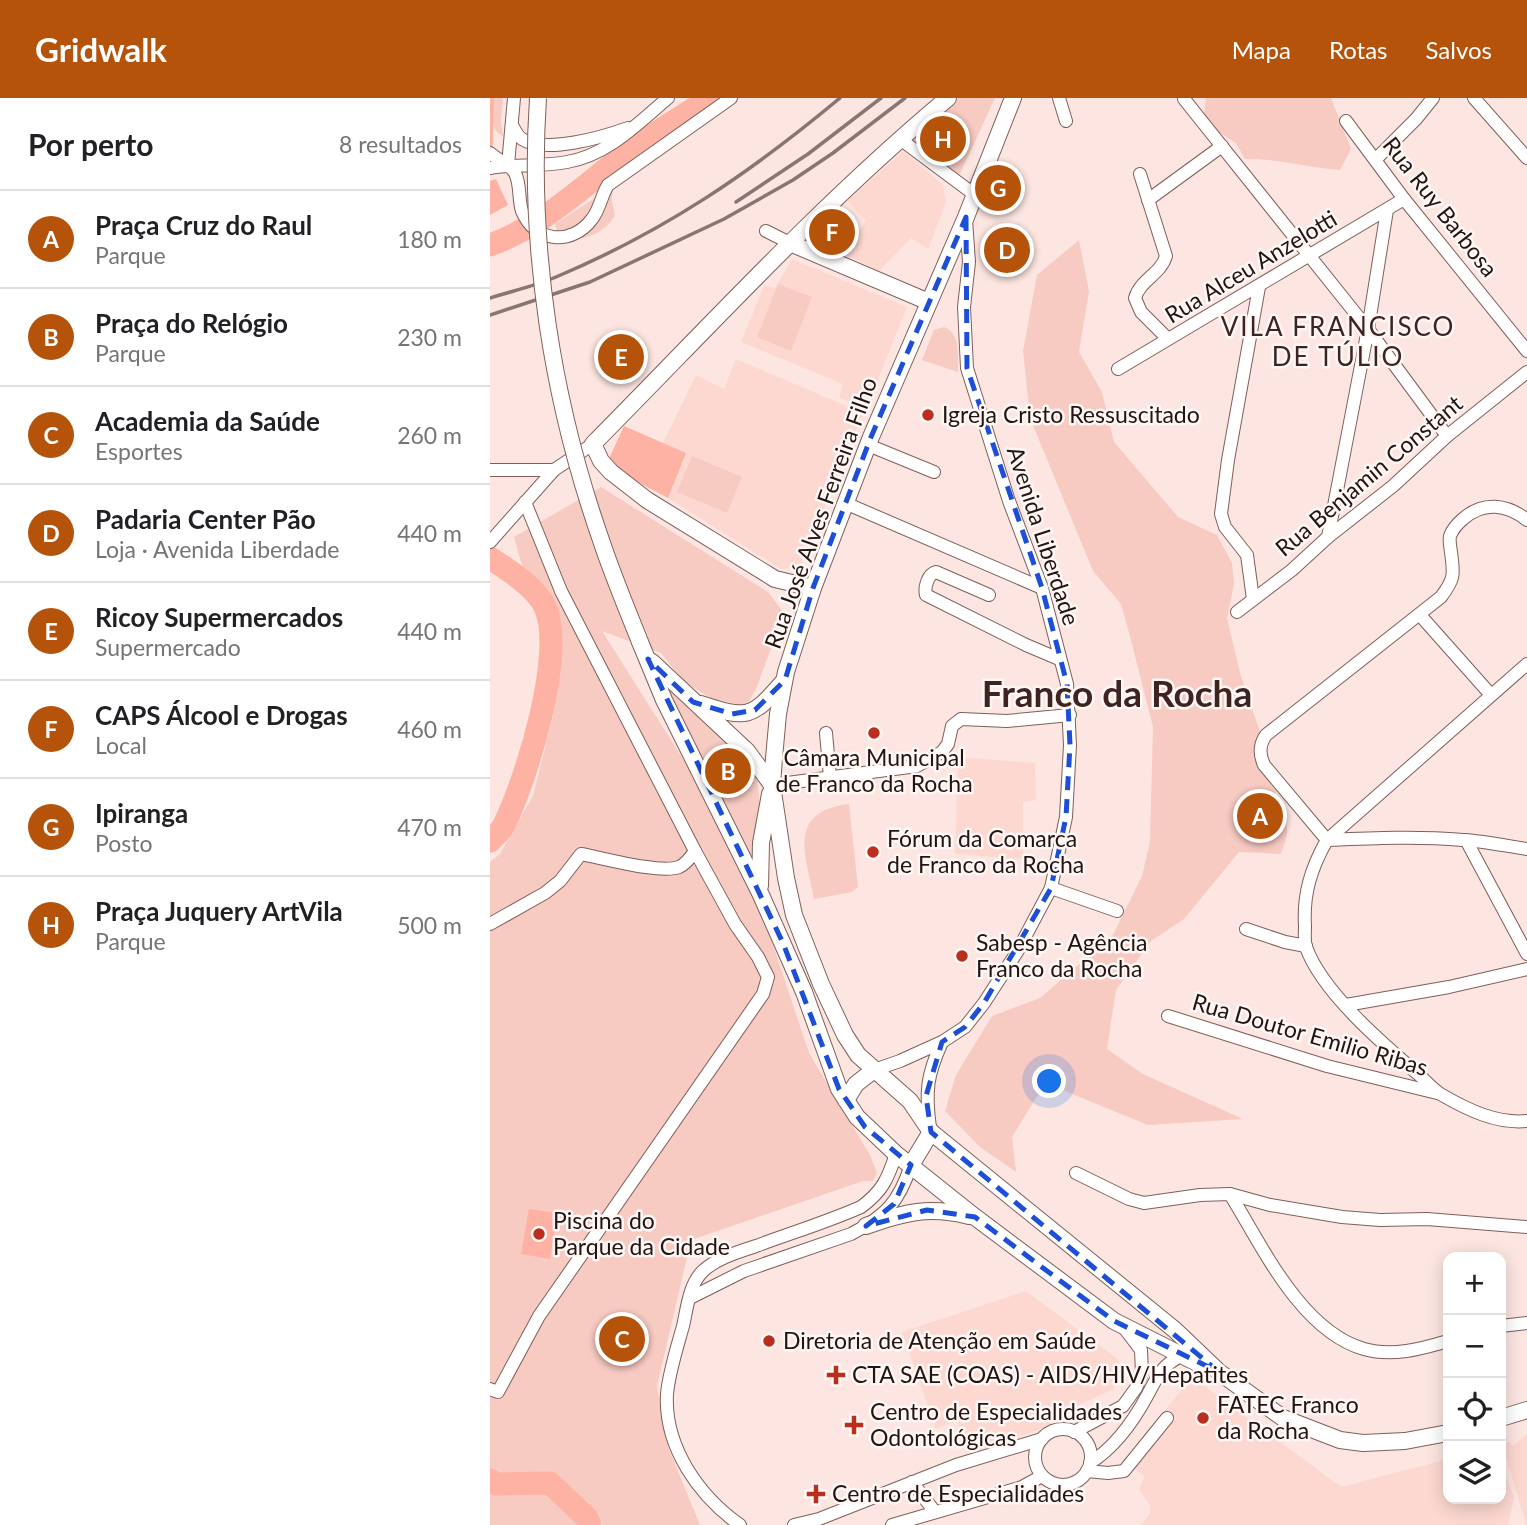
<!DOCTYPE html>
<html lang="pt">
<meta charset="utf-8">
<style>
:root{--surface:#fff;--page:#f6f6f6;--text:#202124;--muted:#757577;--line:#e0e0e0;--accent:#b45309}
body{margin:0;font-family:Lato,sans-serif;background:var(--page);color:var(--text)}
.controls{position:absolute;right:21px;bottom:21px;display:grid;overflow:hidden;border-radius:14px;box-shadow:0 4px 18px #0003}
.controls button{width:63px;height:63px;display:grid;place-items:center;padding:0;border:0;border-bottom:2px solid var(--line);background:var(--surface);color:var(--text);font:35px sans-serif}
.you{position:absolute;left:560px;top:984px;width:24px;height:24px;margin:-18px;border:5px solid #fff;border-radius:50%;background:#1a73e8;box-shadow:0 0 0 10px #1a73e833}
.badge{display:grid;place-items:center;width:46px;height:46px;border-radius:50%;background:var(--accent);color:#fff;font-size:23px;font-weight:700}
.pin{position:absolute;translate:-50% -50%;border:4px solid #fff;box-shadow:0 2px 7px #0006}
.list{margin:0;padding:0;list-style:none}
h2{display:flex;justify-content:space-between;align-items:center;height:91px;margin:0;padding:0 28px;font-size:30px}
h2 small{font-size:23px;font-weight:400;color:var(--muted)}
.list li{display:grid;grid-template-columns:46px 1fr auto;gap:21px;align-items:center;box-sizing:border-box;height:98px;padding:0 28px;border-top:2px solid var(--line)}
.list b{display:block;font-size:26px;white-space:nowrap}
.list p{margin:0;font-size:23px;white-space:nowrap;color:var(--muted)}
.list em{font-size:23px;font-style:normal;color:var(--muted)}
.icon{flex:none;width:38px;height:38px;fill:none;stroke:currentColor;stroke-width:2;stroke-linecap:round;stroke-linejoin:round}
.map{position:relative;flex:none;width:1037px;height:1427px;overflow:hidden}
header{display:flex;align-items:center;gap:42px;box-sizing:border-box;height:98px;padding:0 35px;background:var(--accent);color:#fff}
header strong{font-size:33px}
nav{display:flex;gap:38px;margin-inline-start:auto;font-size:24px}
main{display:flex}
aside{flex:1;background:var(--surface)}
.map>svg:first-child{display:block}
.built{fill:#fdd8d1}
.green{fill:#f7cac2}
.water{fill:#feb2a4}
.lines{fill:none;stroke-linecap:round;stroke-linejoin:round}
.stream{stroke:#feb2a4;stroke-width:3.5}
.river{stroke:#feb2a4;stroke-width:23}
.minor-casing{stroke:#7f5f59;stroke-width:14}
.major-casing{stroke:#7f5f59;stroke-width:18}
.minor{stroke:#fff;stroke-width:12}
.major{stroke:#fff;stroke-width:16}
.rail{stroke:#887673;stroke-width:3.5}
.major-bridge-casing{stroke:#7f5f59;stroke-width:18;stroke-linecap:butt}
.major-bridge{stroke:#fff;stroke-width:16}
.marked{fill:none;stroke:#1d4ed8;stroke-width:5;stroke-dasharray:14 9;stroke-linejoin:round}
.poi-dot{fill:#bb2e1d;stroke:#fff7f5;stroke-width:2.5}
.labels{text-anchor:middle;stroke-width:5;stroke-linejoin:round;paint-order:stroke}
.street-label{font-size:23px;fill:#211412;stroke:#fff7f5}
.poi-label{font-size:23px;fill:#211412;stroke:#fff7f5;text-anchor:start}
.quarter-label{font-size:26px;letter-spacing:2px;fill:#3f231e;stroke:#fff7f5}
.town-label{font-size:37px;font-weight:bold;fill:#3f231e;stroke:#fff7f5}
</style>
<header>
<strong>Gridwalk</strong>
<nav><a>Mapa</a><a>Rotas</a><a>Salvos</a></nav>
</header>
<main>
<aside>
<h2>Por perto<small>8 resultados</small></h2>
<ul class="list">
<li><span class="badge">A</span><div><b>Praça Cruz do Raul</b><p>Parque</p></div><em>180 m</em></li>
<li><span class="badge">B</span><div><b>Praça do Relógio</b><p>Parque</p></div><em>230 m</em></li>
<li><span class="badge">C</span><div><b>Academia da Saúde</b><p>Esportes</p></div><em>260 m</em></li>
<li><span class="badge">D</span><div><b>Padaria Center Pão</b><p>Loja · Avenida Liberdade</p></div><em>440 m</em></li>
<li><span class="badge">E</span><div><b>Ricoy Supermercados</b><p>Supermercado</p></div><em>440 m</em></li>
<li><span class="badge">F</span><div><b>CAPS Álcool e Drogas</b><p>Local</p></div><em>460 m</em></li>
<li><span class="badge">G</span><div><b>Ipiranga</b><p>Posto</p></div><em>470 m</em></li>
<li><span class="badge">H</span><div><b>Praça Juquery ArtVila</b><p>Parque</p></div><em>500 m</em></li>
</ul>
</aside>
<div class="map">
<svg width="1037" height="1427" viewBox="0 0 1037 1427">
<rect width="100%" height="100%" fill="#fde6e1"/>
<g class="built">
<polygon points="413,53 453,87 456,105 438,151 421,140 389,173 354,156 376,123 357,103"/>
<polygon points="302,161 417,209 377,309 349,300 353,286 251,244 274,188 285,190"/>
<polygon points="246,261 373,315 310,469 291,471 178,400 196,355 173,345 206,277 234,291"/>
<polygon points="468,659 545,665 546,702 533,704 533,761 465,756"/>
<polygon points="536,1193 629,1262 630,1273 624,1291 565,1318 560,1328 481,1355 467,1323 446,1331 412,1234"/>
<polygon points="702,1279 851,1389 958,1361 958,1401 1011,1401 1011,1365 1024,1400 1018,1427 651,1427 660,1415 660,1408 649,1391 655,1378 633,1364"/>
<polygon points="1037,1336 1037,1427 1036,1427 1012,1345 1018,1344 1023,1348"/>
</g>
<g class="green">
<path d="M0,0h13l-2,23 2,15c-13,-5 -13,-23 -13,-38z"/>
<polygon points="469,0 505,0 469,78 417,38"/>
<path d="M716,0h125l20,51 -11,21c-31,-2 -64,-12 -95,-11l-9,-16 -33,-21z"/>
<path d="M125,87c-6,13 -2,18 0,30 -12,21 -35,27 -56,23l-4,-14z"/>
<path d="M589,142l10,51 -10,61 23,40 12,50 64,75 39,18 15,28 2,21 -7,34 13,55 38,112 -7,20c19,23 20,20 10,49l-42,-2 -55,67 -33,22 -35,49 -9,59 36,25 100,45 -95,6 -103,-42 -33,54 4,35 -36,-25 -35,-36 11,-36 36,-59 48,-18 73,-63 29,-59 8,-34 3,-115 -22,-87 -10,-36 -28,-33 -63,-153 -7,-67 14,-76z"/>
<polygon points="288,186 322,199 301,253 267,239"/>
<path d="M454,229c17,6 14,30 14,45l-36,-12 12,-30z"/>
<polygon points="202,358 252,379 237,415 187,394"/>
<polygon points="111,389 278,494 294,515 266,591 259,603 252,607 221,600 194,584 171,555 112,533 226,713 265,793 319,955 380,1057 387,1075 383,1083 373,1083 201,1142 167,1288 178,1349 210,1427 113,1427 110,1421 54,1379 4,1377 0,1373 0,764 10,756 43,698 63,618 65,584 24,439"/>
<path d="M182,593c20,19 80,65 85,90 6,25 -2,52 -6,76l-83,-159z"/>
<path d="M359,706l9,83 -6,5 -38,7c-8,-45 -28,-87 35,-95z"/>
<polygon points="0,1375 4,1378 53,1380 109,1427 0,1427"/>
</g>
<g class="water">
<polygon points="6,81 18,107 0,117 0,83"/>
<polygon points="134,328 196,355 178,400 144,382 118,363"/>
<polygon points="39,1111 67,1115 60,1161 31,1156"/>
</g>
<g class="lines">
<polyline class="stream" points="1,50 2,0"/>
<g class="river">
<path d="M0,147c56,-20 100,-66 148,-100 23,-16 48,-31 73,-47"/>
<path d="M0,460c17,11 47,30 55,49 21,46 -19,173 -41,218 -3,6 -9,11 -14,16"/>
<polyline points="0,1382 6,1386 60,1385 97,1420 100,1427"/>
</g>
<g class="minor-casing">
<g id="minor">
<polyline points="569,0 576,23"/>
<polyline points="984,0 1037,60"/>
<polyline points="694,1 878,231 957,338"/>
<polyline points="856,23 914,101 1037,253"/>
<path d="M22,27c3,5 5,11 10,14 24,15 81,-2 106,-11"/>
<polyline points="410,41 485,97"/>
<path d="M0,55c7,7 20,11 25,20 6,12 3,26 7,38 13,32 50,35 70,8 8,-10 9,-23 16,-34l123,-87"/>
<polyline points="886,61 926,21 943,0"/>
<polyline points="18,67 24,0"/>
<path d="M0,70c25,-4 51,-1 77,-6 41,-7 70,-38 101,-64"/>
<path d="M650,76l26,82c-5,18 -26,24 -31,42l6,14 27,27"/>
<polyline points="658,102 732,48"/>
<polyline points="276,133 300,145"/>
<polyline points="628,271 914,101"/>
<polyline points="378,347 444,374"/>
<polyline points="0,372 64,372"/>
<polyline points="355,405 552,490"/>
<polyline points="838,439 878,231 897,112"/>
<polyline points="0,444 64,372 103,346"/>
<path d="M499,497l-53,-23c-8,2 -12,15 -10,23l100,50 33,14"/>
<polyline points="763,501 757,457 735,429 731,416 738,362 769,189"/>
<polyline points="747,514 802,472 838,439 903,388 957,338 1037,274"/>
<polyline points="930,517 1001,597"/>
<path d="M1037,566l-200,176c-16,28 -24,54 -22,86 0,7 -1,15 1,21 16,45 77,97 112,127 8,7 15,16 24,21 26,15 55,29 85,26"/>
<polyline points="336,635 340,679"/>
<polyline points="282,687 427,668 452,654 458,646 462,628 471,621 517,623 580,617"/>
<path d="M837,742l-63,-75c-5,-11 -5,-20 2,-30l175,-138c14,-19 13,-22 10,-45 -1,-6 -2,-11 -1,-16 3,-8 7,-12 13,-17 20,-18 44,-15 64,1"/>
<path d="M837,742c46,-2 90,-4 136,0 21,1 43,6 64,9"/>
<polyline points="976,742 1037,856"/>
<polyline points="561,790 627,813"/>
<path d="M0,826l55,-31 15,-12 21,-27c22,4 79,20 98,13 7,-3 12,-10 16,-16"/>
<polyline points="756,831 795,844 816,848"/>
<polyline points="856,907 959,889 1037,871"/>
<polyline points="678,918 837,968 947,995"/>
<polyline points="384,972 410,963 452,944 475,929 494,905 527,854 561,790 576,719 580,647 577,586 552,490 519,403 477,270 474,209 479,164 476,122"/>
<path d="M440,1030c-5,-37 -3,-53 12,-86"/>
<polyline points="586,1075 639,1101 654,1105 710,1097 740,1096 780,1107 852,1119 890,1122 937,1121 1037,1129"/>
<path d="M740,1096c32,52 71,137 134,155 28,8 57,0 84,-8"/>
<path d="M200,1200l54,-27 107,-37c35,-18 48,-32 60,-69"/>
<polyline points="1011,1228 1037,1225"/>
<polyline points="0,1291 8,1294 49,1218 273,896 278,879 268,859 245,826 205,753 71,493 35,404"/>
<circle cx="573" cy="1359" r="28"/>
<polyline points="584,1334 633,1308 646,1290 652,1275 651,1252 635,1231"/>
<path d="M600,1365c25,-16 43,-41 57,-67 11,-20 13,-29 35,-41"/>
<polyline points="597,1373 618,1375 634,1373 677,1320"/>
<polyline points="422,1384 445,1414"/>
<path d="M250,1427c-41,-29 -76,-78 -73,-131 2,-22 10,-46 16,-68 4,-17 6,-42 20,-55 14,-13 35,-19 53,-25 35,-13 71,-24 105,-39 22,-16 27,-29 35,-53"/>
<polyline points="304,1427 329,1421 466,1367 552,1341"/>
<polyline points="402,1427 532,1389 552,1378"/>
</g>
</g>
<g class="major-casing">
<g id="major">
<polyline points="523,0 476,119 381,339 323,490 296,574 288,616 284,660 282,687 296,780 304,817 331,886 355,937 368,957 420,1003 441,1034 685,1232 729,1274 793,1320 850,1342 873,1345 915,1343 958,1335"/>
<polyline points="300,145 439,204"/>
<path d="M323,490l-38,-9 -128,-79 -36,-28 -10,-11 -8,-17c116,-117 228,-240 355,-346"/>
<polyline points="150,544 174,602 271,797 314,894 349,991 367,1019 406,1056 485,1119 624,1223 717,1270"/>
<polyline points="162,564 257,653 282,687"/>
<path d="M211,606c46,15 50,15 82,-22"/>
<polyline points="270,788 271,745 280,696"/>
<polyline points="356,1002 366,986 384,972"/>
<polyline points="421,1067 441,1034"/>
<path d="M376,1128c39,-14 63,-20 103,-10"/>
<polyline points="1011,1320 1037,1312"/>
</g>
</g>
<use href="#minor" class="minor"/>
<use href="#major" class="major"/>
<g class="rail">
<polyline points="246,104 318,56 391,0"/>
<path d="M0,200c22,-7 45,-12 66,-21 109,-46 194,-104 284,-179"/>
<polyline points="0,217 100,184 234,121 303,82 343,55 415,0"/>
</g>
<g class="major-bridge-casing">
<path id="major-bridge" d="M48,0c-10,150 14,303 64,445 11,33 25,66 38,99"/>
</g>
<use href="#major-bridge" class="major-bridge"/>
</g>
<path class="marked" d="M476,119l1,151 75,220 25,96 3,61 -4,72 -15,71 -67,115 -19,24 -23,15 -16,54 5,36 288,240 -105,-51 -139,-104 -48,-7 -61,16 28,-22 17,-39 -46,-38 -26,-38 -56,-146 -135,-284 45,43 39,12 23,-4 30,-30 28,-92 58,-151z"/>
<g class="poi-dot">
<circle cx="438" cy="317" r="7"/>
<circle cx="384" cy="635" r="7"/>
<circle cx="383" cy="754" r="7"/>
<circle cx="472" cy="858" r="7"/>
<circle cx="49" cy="1136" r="7"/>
<circle cx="279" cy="1243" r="7"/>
<path d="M342.5 1266.5h7v7h7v7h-7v7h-7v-7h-7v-7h7z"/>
<circle cx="713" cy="1320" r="7"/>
<path d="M360.5 1316.5h7v7h7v7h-7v7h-7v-7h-7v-7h7z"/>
<path d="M322.5 1385.5h7v7h7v7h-7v7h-7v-7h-7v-7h7z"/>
</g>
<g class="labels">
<g class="street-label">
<text transform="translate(950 109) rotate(52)" y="8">Rua Ruy Barbosa</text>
<text transform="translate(761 169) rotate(-31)" y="8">Rua Alceu Anzelotti</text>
<text transform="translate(879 378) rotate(-40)" y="8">Rua Benjamin Constant</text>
<text transform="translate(331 415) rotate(-70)" y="8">Rua José Alves Ferreira Filho</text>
<text transform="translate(553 438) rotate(72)" y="8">Avenida Liberdade</text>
<text transform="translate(820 937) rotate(16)" y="8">Rua Doutor Emilio Ribas</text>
</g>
<g class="poi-label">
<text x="452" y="325">Igreja Cristo Ressuscitado</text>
<text x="384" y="668" text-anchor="middle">Câmara Municipal<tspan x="384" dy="26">de Franco da Rocha</tspan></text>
<text x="397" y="749">Fórum da Comarca<tspan x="397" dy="26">de Franco da Rocha</tspan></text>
<text x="486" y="853">Sabesp - Agência<tspan x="486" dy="26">Franco da Rocha</tspan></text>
<text x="63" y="1131">Piscina do<tspan x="63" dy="26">Parque da Cidade</tspan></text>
<text x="293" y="1251">Diretoria de Atenção em Saúde</text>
<text x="362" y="1285">CTA SAE (COAS) - AIDS/HIV/Hepatites</text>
<text x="727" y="1315">FATEC Franco<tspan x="727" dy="26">da Rocha</tspan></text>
<text x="380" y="1322">Centro de Especialidades<tspan x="380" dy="26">Odontológicas</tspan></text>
<text x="342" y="1404">Centro de Especialidades</text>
</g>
<g class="quarter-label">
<text x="848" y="238">VILA FRANCISCO<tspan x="848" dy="30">DE TÚLIO</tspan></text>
</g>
<g class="town-label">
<text x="627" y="609">Franco da Rocha</text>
</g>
</g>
</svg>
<div class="controls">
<button>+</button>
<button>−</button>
<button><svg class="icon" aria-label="locate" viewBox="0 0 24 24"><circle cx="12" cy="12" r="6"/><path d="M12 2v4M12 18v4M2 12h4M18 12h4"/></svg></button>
<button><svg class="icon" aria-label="layers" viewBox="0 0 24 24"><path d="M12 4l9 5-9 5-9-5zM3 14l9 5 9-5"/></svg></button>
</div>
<div class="you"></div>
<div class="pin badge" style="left:770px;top:718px">A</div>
<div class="pin badge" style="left:238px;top:673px">B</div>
<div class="pin badge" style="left:132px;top:1241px">C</div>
<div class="pin badge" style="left:517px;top:152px">D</div>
<div class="pin badge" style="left:131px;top:259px">E</div>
<div class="pin badge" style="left:342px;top:134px">F</div>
<div class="pin badge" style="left:508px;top:90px">G</div>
<div class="pin badge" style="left:453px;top:41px">H</div>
</div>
</main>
